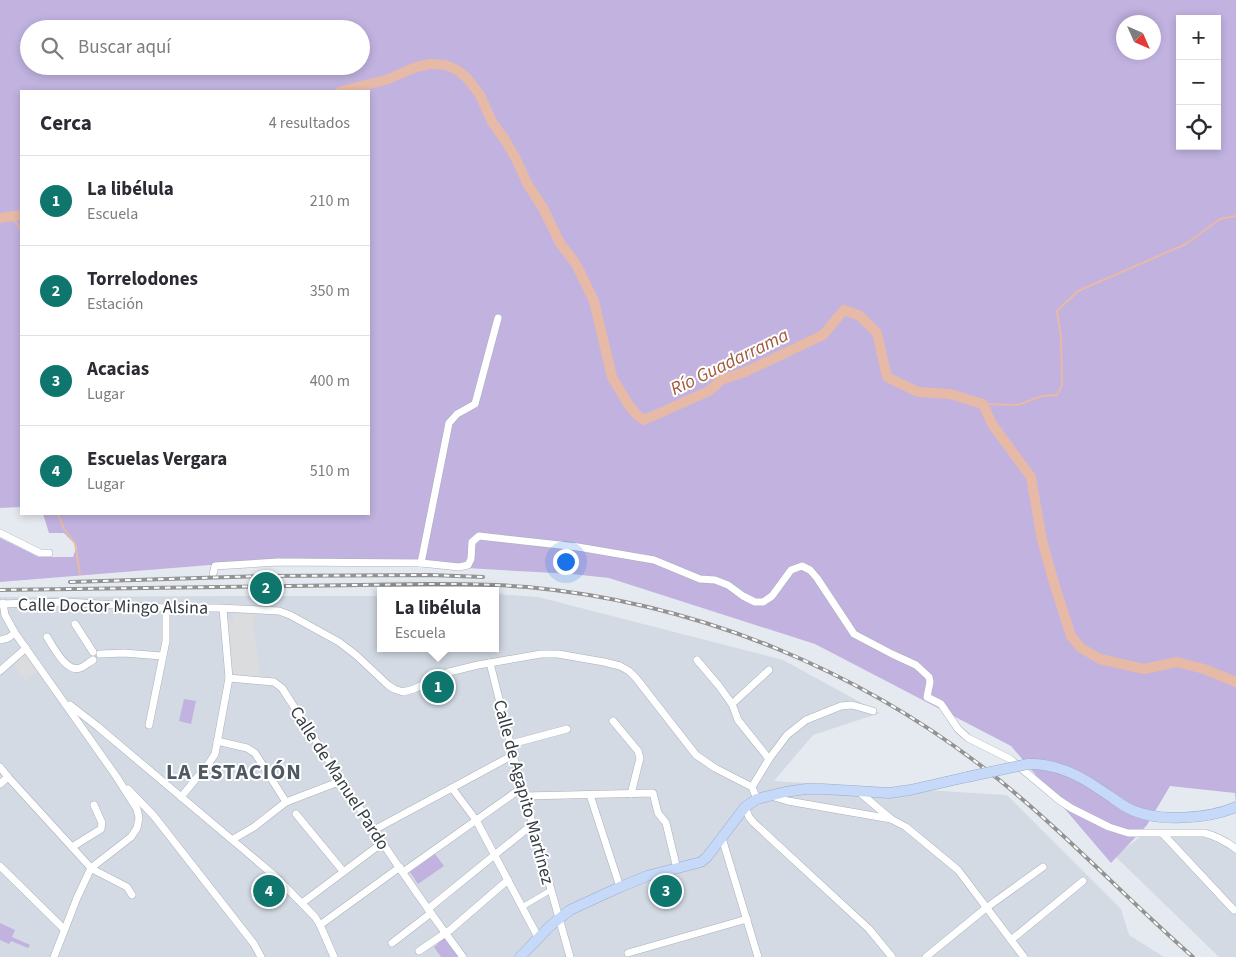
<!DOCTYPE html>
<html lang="es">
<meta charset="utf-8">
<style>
:root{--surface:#fff;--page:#f7f7f7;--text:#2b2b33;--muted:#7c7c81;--line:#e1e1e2;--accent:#0f766e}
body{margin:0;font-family:"Source Sans 3",sans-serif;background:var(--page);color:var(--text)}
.controls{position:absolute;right:15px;top:15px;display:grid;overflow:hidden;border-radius:0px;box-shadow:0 2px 8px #0003}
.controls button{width:45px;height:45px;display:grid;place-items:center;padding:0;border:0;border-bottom:1px solid var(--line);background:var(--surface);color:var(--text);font:25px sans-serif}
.compass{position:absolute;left:1116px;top:15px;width:45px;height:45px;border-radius:50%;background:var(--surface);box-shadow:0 2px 8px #0003;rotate:135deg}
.you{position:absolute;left:565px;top:561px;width:18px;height:18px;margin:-12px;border:4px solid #fff;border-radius:50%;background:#1a73e8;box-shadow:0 0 0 8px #1a73e833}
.badge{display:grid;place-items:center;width:32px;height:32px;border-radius:50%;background:var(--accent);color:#fff;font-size:16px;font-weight:700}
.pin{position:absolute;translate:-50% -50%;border:2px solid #fff;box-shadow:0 1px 5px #0006}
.popup{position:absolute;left:377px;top:587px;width:122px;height:65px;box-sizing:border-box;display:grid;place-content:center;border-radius:0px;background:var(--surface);filter:drop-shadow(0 1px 4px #0005);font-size:16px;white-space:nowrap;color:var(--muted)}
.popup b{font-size:19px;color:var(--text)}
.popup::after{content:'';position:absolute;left:50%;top:100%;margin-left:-10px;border:10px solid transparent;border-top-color:var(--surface)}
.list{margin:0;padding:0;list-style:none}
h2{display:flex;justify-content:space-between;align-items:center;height:65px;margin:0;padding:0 20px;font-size:21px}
h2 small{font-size:16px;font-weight:400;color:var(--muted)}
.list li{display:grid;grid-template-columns:32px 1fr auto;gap:15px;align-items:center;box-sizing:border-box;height:90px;padding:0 20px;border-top:1px solid var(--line)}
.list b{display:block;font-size:19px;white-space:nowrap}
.list p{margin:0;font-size:16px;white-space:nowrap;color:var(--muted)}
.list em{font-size:16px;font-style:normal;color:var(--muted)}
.icon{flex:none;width:28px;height:28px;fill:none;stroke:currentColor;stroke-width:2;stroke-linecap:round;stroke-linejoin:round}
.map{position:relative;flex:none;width:1236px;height:957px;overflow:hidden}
.search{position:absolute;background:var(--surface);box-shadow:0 2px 8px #0003;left:20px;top:20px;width:350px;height:55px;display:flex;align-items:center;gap:12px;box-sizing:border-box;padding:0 18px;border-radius:28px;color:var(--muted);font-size:19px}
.panel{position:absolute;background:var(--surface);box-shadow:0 2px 8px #0003;left:20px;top:90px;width:350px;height:425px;border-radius:0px}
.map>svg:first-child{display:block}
.residential{fill:#d3dae4}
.green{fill:#c1b2e0;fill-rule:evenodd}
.parking{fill:#dadcde}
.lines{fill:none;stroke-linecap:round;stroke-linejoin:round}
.stream{stroke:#e7b9a7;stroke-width:2}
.river{stroke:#e7b9a7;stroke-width:10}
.pedestrian-casing{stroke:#a9b1ba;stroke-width:6}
.minor-casing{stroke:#a9b1ba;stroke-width:8}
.secondary-casing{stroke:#99accb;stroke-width:11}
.pedestrian{stroke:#fff;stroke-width:5}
.minor{stroke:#fff;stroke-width:7}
.secondary{stroke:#c7d9f8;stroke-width:10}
.rail-casing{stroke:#939393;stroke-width:4}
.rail{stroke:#fff;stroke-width:2;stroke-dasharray:5.5;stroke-linecap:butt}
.secondary-bridge-casing{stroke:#99accb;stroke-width:11;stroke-linecap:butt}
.secondary-bridge{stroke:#c7d9f8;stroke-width:10}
.labels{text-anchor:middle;stroke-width:4;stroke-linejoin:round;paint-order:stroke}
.street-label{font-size:18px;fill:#353c42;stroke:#fff}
.water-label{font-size:19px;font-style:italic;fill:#a15a3b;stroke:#fff}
.district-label{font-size:22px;font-weight:bold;letter-spacing:1px;fill:#4e5963;stroke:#fff}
</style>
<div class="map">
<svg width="1236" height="957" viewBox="0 0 1236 957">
<rect width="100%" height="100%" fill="#e5eaf0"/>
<g class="residential">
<polygon points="496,594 538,597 783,660 880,713 813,735 774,781 1007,795 1121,909 1129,935 1164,957 0,957 0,597 256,596 380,596 380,648 496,648"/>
<polygon points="1140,837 1212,837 1236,853 1236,957 1219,957 1115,856"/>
</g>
<g class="green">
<path d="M0,0h1236v804l-1,-11 -65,-7 -23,39 -36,38 -100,-117 -196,-102 -206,-66 -37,-4 -106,-6 -169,-10 -297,24v-44l39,19h34l4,-11 -13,-13h-15l-6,-19h326v-423h-348v416l-21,1zM1180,19h37v127h-37zM1124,22h30v30h-30zM29,29h332v37h-332z"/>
<polygon points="184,699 196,701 191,724 179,721"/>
<polygon points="435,854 444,866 418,884 410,872"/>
<polygon points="0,923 15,930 12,937 30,945 28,948 11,941 9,944 0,940"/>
<polygon points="443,935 460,957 441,957 434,947 438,944 435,941"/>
</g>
<g class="parking">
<polygon points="233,614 254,614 254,634 255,636 260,678 241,676 230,672 226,621 233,621"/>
<polygon points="26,652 39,670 25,680 12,663"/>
</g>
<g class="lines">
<g class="stream">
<polyline points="12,217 21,230"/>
<polyline points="983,404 1018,405 1042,396 1057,395 1062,385 1061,337 1057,311 1078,291 1186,244 1220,219 1236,216"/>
<polyline points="58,514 64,529 75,543 80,574"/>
</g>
<g class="river">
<polyline points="341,91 386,80 416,67 430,64 446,65 457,70 467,78 480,95 492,122 505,140 516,159 528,185 543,208 560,243 576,264 594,301 612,377 628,404 637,415 644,420 709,391 721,380 745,372 823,335 844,310 860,316 877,333 887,377 918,392 950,394 983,404 992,424 1031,477 1042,540 1054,583 1071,636 1081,648 1100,659 1144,669 1177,662 1204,669 1236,682"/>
<polyline points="0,218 21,215"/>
</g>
<g class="pedestrian-casing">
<polyline id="pedestrian" points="522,907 551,890"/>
</g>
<g class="minor-casing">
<g id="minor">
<polyline points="0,533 40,553 49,553"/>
<polyline points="421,563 449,423 457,414 475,404 498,318"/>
<path d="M213,574l2,-8 63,-4 143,1 38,4 9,-2 3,-6 1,-17 7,-6 99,11 76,13 46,19 15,1 13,5 15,11 12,6h8l9,-6 19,-26 11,-4 8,4 7,8 37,56 38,20 24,11 13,12 1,5 -3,15 14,7 17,25 10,9 42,21 49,41 12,8 38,19 19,6h76c12,3 22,8 32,16"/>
<polyline points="3,603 5,615 15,633 116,776 137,809 139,818 137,828 131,837 91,868 77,898 54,957"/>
<polyline points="0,604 66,602 166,608 218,608 279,611 290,615 339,642 356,655 388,685 394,689 403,692 414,689 449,672 478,665 541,654 558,654 604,662 620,666 629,671 636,678 696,755 715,768 752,787 757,799"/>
<polyline points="75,624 93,652"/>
<path d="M47,637c6,9 19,36 33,31 4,-1 9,-6 13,-8"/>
<polyline points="0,640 8,638 15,633"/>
<polyline points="100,654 124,653 162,656"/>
<polyline points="697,660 719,686 732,704 738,720 769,759"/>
<polyline points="490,663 513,755 570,957"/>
<polyline points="0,671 26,648"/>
<path d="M229,678l45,4 8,6c58,91 116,182 181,269"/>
<polyline points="732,704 769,670"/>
<polyline points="70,705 97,726 275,876 315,917 320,925 334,957"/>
<polyline points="613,721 638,751 640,758 631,794"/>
<polyline points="149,725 166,641 166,608"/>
<polyline points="217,741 247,748 255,753 286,802"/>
<polyline points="511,744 567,729"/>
<polyline points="0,767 8,777 91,868 96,871 127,887 132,895"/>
<polyline points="0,784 8,777"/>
<polyline points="752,787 769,759 787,735 806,720 841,706 852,705 873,711"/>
<polyline points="452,788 476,820 539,939"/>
<polyline points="128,789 154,816 254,944 261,957"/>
<polyline points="858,791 891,819 906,827 958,870 1024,957"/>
<polyline points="590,795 620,887"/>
<polyline points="525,796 653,793 658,813 666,823 677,869"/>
<polyline points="771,796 788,801 891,819"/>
<polyline points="181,797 209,763 215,754 229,678 223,609"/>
<polyline points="745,807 749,817 754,823 869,929 892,957"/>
<polyline points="296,814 343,871"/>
<polyline points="374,830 513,755"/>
<polyline points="1163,834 1234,910"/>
<polyline points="722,838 758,957"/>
<polyline points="233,840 235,838 254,827 286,802 341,781"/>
<polyline points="72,847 101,829 102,823 94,805"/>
<polyline points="0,866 64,929"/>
<polyline points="403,872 523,787"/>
<polyline points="302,903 382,843"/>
<polyline points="428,909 533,824"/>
<polyline points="320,925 400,867"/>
<polyline points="1011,940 1083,881"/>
<polyline points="392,943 431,913"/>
<polyline points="419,951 450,930 508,880"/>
<polyline points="628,953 747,919"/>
<polyline points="926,957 986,908 1043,867"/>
</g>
</g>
<g class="secondary-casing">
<g id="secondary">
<path d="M1028,764c27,-1 52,11 74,27 9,5 16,12 26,17 28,15 79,11 108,-1"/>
<polyline points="520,957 550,926 570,910 620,887 647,876 701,862 707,857 745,807 757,799 785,792 806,789 823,789 889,793 910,790 967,777"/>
</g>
</g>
<use href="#pedestrian" class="pedestrian"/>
<use href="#minor" class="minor"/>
<use href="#secondary" class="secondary"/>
<g class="rail-casing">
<g id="rail">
<polyline points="70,582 262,576 430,575 483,577"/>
<path d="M0,590l430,-6c33,0 65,0 97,3 172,16 336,84 471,192 68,55 129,120 195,178"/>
</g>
</g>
<use href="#rail" class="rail"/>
<g class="secondary-bridge-casing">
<polyline id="secondary-bridge" points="967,777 1028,764"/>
</g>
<use href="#secondary-bridge" class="secondary-bridge"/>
</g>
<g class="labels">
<g class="street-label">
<text transform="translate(113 606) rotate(1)" y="6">Calle Doctor Mingo Alsina</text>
<text transform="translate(340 778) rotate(57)" y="6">Calle de Manuel Pardo</text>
<text transform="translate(524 792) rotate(75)" y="6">Calle de Agapito Martínez</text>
</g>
<g class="water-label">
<text transform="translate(729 361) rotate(-26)" y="7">Río Guadarrama</text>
</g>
<g class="district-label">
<text x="234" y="779">LA ESTACIÓN</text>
</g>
</g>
</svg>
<div class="controls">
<button>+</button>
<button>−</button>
<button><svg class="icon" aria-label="locate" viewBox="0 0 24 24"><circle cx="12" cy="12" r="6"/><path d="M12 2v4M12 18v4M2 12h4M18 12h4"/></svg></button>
</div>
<svg class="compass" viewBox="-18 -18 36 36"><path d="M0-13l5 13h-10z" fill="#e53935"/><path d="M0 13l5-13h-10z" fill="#7c7c81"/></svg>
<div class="you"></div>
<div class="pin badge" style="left:438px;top:687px">1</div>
<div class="popup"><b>La libélula</b>Escuela</div>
<div class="pin badge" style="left:266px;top:588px">2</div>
<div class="pin badge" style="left:666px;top:891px">3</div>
<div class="pin badge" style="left:269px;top:891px">4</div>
<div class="search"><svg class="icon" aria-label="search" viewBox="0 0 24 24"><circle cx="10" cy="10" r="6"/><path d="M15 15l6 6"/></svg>Buscar aquí</div>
<section class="panel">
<h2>Cerca<small>4 resultados</small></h2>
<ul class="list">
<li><span class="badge">1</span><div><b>La libélula</b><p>Escuela</p></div><em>210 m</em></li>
<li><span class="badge">2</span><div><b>Torrelodones</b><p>Estación</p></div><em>350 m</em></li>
<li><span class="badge">3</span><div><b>Acacias</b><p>Lugar</p></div><em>400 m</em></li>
<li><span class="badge">4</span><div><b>Escuelas Vergara</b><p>Lugar</p></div><em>510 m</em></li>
</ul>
</section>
</div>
